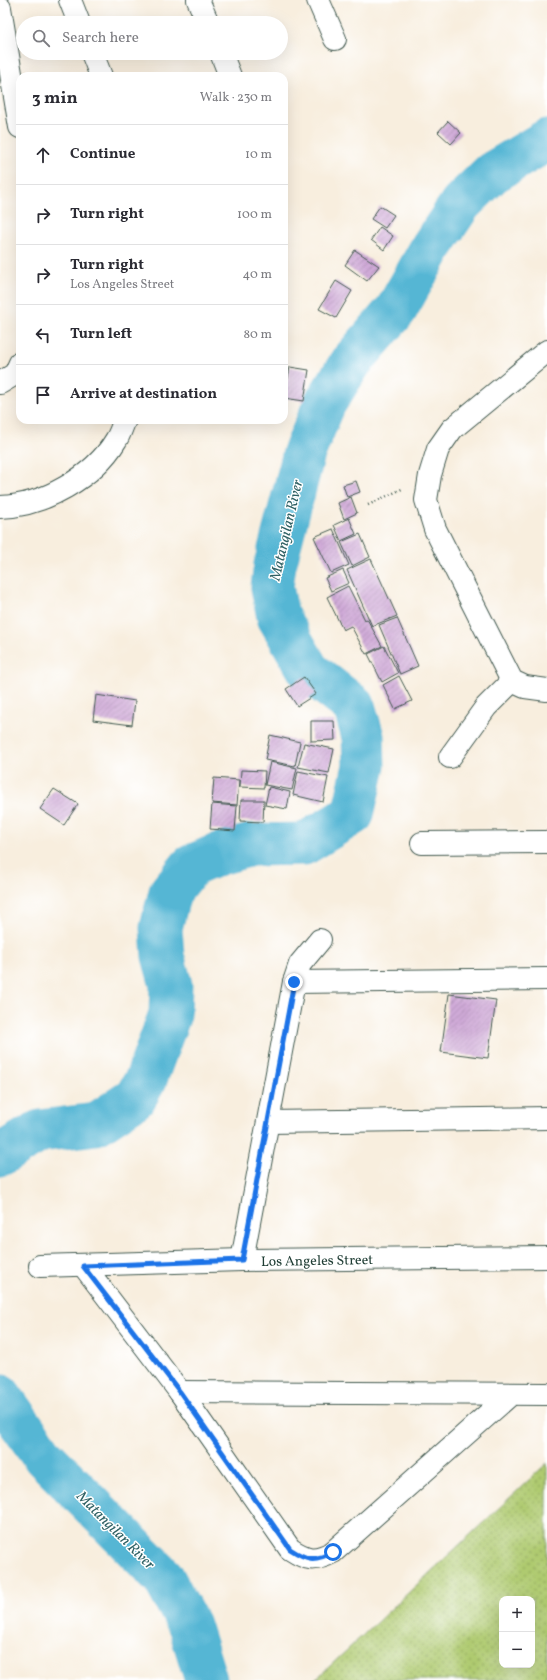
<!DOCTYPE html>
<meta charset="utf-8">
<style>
:root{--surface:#fff;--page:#f2f2f3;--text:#2b2b33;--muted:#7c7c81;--line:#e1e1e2}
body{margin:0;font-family:Vollkorn,serif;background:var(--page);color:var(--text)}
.controls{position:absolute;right:12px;bottom:12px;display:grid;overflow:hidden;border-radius:8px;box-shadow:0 4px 16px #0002}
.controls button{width:36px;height:36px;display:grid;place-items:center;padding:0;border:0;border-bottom:1px solid var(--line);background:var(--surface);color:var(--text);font:20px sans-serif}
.stop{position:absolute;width:12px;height:12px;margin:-9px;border:3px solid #1a73e8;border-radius:50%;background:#fff}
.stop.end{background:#1a73e8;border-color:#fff;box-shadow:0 1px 4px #0008}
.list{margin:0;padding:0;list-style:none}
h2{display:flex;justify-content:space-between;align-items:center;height:52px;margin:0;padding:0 16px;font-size:17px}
h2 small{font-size:13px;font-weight:400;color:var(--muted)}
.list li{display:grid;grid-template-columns:26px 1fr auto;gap:12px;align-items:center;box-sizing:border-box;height:60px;padding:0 16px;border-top:1px solid var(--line)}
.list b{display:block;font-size:15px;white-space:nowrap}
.list p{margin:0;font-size:13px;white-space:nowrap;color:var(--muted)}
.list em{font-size:13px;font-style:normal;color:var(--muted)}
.icon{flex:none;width:22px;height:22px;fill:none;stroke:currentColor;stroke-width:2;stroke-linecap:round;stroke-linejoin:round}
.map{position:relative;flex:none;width:547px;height:1680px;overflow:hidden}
.search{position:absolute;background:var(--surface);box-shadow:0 4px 16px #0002;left:16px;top:16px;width:272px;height:44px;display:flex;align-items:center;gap:10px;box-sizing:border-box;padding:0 14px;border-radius:22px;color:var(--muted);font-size:15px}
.panel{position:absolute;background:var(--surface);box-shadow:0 4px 16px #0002;left:16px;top:72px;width:272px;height:352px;border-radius:12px}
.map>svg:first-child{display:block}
.grass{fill:url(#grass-dots);stroke:#678452;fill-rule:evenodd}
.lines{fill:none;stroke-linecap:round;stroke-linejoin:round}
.river{stroke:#55b6d4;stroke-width:43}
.building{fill:url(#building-hatch)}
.minor-casing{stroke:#40584e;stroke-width:24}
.path{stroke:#40584e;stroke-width:2.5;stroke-dasharray:1 3;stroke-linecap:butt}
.minor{stroke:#fff;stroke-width:22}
.route{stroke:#1a73e8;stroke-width:5}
.labels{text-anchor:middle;stroke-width:3;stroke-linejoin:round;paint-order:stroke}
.street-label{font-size:14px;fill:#1f3d34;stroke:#fff}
.water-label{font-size:15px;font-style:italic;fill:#2f6164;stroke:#fff}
</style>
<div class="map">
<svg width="547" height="1680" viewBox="0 0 547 1680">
<defs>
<pattern id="grass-dots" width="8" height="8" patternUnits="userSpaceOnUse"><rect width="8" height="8" fill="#afca70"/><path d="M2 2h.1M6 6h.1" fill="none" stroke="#8ea55d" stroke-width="1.8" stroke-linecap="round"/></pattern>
<pattern id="building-hatch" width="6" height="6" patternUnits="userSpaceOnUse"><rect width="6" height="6" fill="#d0aad8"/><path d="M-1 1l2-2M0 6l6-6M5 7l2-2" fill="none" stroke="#a88cb0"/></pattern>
</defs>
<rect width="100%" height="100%" fill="#fff"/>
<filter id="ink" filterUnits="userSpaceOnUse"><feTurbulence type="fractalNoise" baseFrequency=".025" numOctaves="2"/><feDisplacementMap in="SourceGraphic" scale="8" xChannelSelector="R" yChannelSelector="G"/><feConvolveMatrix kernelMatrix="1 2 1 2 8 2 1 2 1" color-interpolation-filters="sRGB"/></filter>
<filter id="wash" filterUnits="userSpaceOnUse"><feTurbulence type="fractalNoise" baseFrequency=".012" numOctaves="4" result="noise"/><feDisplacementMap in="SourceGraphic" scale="16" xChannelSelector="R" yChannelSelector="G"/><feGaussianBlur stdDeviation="0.9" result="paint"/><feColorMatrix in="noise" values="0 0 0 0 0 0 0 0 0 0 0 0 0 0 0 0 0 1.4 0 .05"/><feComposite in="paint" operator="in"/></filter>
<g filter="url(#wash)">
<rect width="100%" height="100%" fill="#f8eede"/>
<path class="grass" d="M547,1463v217h-232zM502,1599h30v66h-30z"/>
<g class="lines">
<g class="river">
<polyline points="0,1155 40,1131 96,1124 135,1098 146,1079 170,1014 171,985 163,956 161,928 170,892 191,866 219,854 251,845 304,844 353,814 364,766 363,737 354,706 309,671 278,617 272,587 275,565 304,453 325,403 351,362 396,310 432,246 461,203 492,173 547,140"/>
<polyline points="0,1395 44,1457 163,1577 189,1625 206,1680"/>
</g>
</g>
<g id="blocks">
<g class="building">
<polygon points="448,121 461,133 451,144 438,132"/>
<polygon points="380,206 394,215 385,228 371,219"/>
<polygon points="380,227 393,236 384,250 371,240"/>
<polygon points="355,250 379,266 367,281 345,265"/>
<polygon points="336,281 352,291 336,318 319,309"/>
<polygon points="290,367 309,370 304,401 284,398"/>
<polygon points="356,481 360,492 347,497 343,485"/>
<polygon points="351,497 357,513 344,519 338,503"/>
<polygon points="349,518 356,534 341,541 334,525"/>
<polygon points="333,529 349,565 331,573 314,537"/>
<polygon points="360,534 370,557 352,566 341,542"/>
<polygon points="371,559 397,616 372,626 347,570"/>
<polygon points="343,570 349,583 331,591 325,578"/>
<polygon points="348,586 365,620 367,619 382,646 366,654 351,626 343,630 327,597"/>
<polygon points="397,618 418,666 400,674 379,625"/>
<polygon points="384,646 398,673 382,682 368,654"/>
<polygon points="399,676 412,701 395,709 383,685"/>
<polygon points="304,677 316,694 297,706 286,689"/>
<polygon points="96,695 135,701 132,725 93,720"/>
<polygon points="311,721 334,721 335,740 311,741"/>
<polygon points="270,735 300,742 295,766 265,760"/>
<polygon points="304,743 334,749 329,773 298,767"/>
<polygon points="270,762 297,768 292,790 265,785"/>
<polygon points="241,770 265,771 264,788 240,787"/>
<polygon points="298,771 328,777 323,802 293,795"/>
<polygon points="214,778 239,780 237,805 212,803"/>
<polygon points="269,787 290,792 287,809 265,805"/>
<polygon points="54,789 78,804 64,825 40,809"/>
<polygon points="241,800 264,800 263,822 240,821"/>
<polygon points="212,804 237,806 235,831 210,829"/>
<polygon points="449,994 496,1000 488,1058 441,1052"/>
</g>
</g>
</g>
<g filter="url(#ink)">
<use href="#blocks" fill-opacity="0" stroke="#40584e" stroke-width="1"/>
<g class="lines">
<g class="minor-casing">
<g id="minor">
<polyline points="70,0 79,23"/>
<polyline points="198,0 208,23"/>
<polyline points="318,0 335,39"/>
<polyline points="0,8 20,127"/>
<polyline points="92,53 101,76"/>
<polyline points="221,53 230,76"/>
<polyline points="547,351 452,429 438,449 430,475 426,500 435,529 512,681 525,687 547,690"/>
<polyline points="0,383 15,374 20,363"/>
<path d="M0,507c43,-1 94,-30 116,-67 4,-6 6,-14 9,-20"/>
<polyline points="450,757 486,707 512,681"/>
<polyline points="422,843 547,842"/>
<polyline points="294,982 547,979"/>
<polyline points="269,1122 547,1118"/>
<polyline points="242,1260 294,982 300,964 320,940"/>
<path d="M83,1265l97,127 110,157c17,11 24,13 43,3l178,-158"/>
<polyline points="40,1266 242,1260 547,1257"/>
<polyline points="180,1392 547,1394"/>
</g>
</g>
<polyline class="path" points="368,505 404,488"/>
<use href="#minor" class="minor"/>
</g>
</g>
<g class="lines" filter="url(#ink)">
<path class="route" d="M294,982l-52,278 -159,6 97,126 110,157c17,11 24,13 43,3"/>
</g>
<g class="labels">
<g class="street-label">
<text transform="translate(317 1260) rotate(-1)" y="5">Los Angeles Street</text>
</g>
<g class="water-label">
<text transform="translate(286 530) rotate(-77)" y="5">Matangilan River</text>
<text transform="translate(116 1530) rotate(45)" y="5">Matangilan River</text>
</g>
</g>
</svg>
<div class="controls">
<button>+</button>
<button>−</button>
</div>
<div class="stop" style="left:333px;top:1552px"></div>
<div class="stop end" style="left:294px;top:982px"></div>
<div class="search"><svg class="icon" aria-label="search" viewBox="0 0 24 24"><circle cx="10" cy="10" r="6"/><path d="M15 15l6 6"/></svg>Search here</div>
<section class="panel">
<h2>3 min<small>Walk · 230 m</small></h2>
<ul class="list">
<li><svg class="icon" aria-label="ahead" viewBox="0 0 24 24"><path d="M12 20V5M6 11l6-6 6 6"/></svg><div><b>Continue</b></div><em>10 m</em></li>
<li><svg class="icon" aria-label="right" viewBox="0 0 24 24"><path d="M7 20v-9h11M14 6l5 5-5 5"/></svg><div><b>Turn right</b></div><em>100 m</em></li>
<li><svg class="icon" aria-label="right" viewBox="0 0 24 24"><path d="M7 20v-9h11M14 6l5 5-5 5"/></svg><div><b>Turn right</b><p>Los Angeles Street</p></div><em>40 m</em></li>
<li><svg class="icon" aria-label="left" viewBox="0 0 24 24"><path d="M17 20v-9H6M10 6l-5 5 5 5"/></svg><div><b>Turn left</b></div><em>80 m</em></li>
<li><svg class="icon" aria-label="arrive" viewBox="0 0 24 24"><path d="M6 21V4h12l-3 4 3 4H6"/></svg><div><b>Arrive at destination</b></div></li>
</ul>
</section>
</div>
